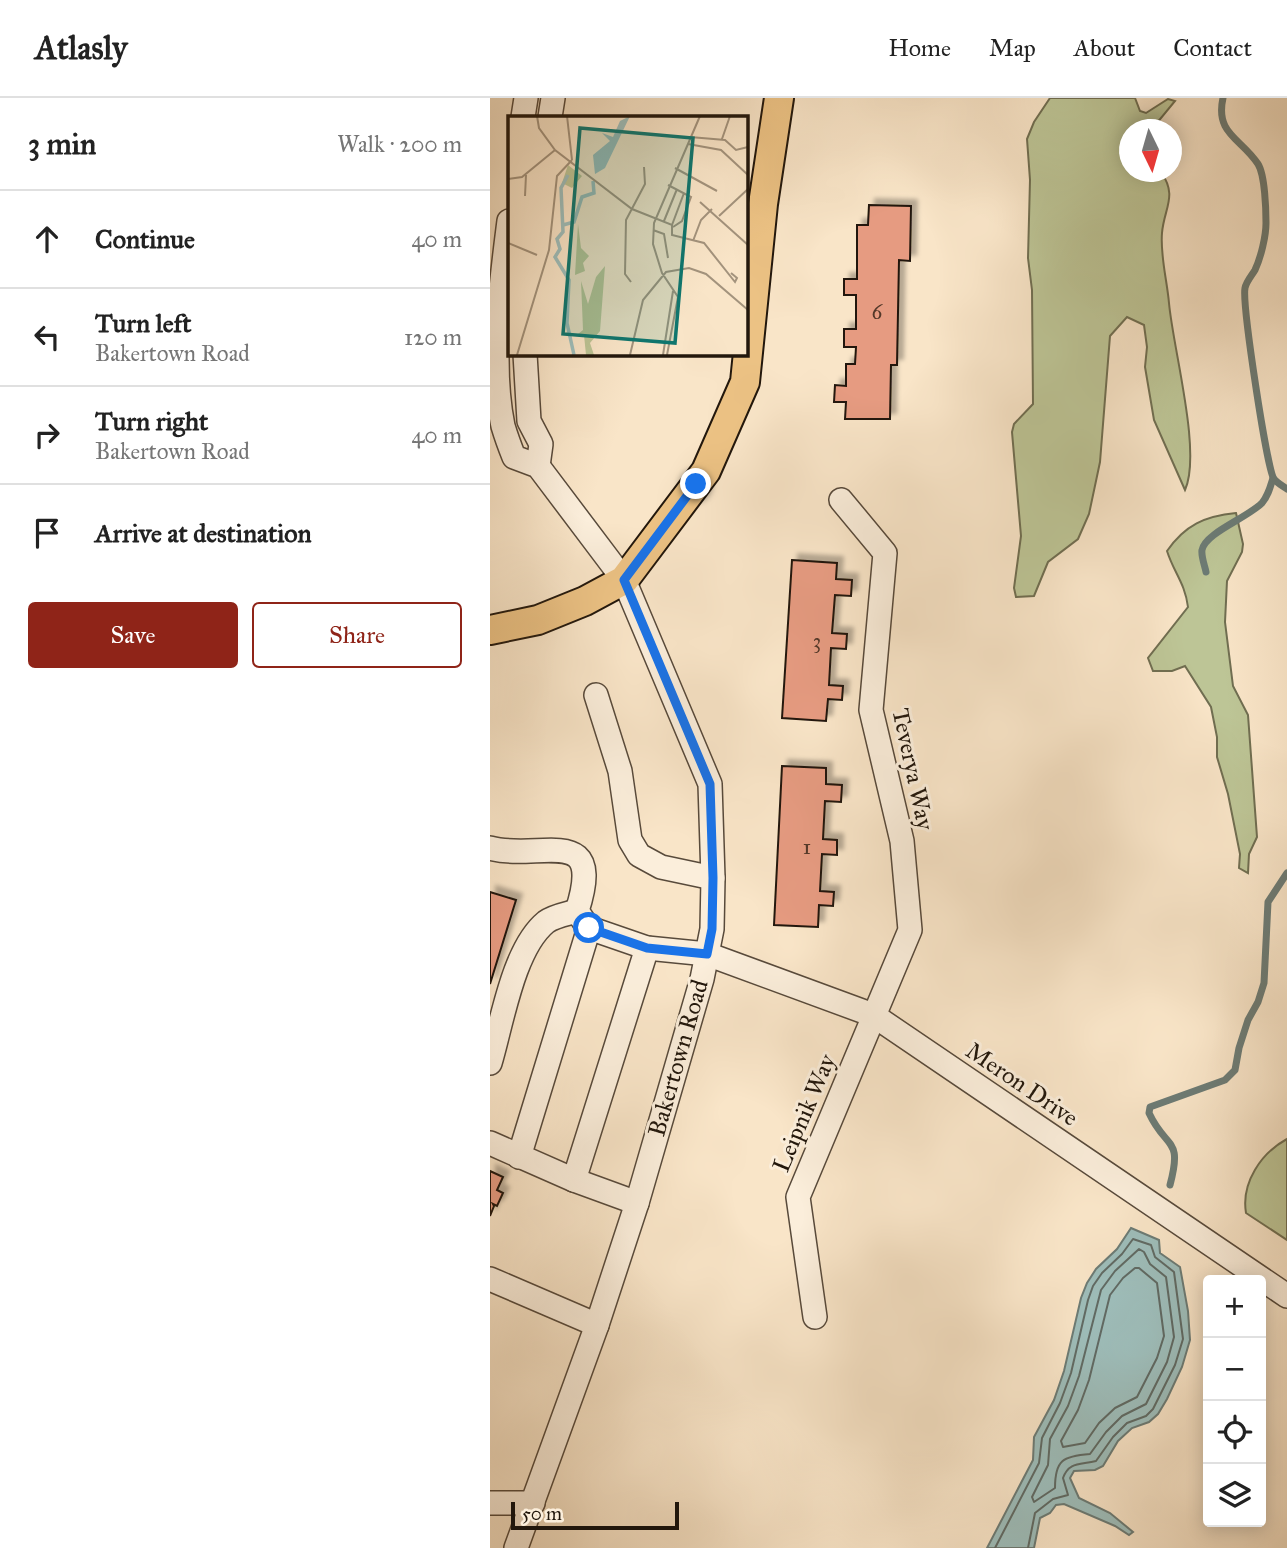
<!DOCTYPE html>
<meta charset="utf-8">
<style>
:root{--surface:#fff;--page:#f2f2f2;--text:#222;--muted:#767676;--line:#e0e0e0;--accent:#8f2418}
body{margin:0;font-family:"IM FELL Great Primer",serif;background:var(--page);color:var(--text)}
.controls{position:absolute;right:21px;bottom:21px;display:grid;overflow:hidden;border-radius:7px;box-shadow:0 4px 18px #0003}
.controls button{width:63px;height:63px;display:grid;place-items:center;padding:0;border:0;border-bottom:2px solid var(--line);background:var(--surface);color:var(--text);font:35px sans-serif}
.compass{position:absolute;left:629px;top:21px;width:63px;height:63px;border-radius:50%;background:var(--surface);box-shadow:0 4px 18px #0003;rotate:175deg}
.scale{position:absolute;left:21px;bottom:18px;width:168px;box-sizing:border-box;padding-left:7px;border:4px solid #22170c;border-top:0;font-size:19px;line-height:24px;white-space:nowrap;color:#22170c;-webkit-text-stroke:5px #fbeedb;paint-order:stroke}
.stop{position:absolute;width:21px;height:21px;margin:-16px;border:5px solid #1a73e8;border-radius:50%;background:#fff}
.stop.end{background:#1a73e8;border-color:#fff;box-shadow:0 2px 7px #0008}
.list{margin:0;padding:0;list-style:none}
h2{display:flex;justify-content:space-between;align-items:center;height:91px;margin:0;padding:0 28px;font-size:30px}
h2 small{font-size:23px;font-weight:400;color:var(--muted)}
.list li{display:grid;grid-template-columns:46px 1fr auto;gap:21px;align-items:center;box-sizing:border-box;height:98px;padding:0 28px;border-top:2px solid var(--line)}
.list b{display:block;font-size:26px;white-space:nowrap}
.list p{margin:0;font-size:23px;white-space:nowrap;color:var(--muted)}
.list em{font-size:23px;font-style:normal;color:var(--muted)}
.actions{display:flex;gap:14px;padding:21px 28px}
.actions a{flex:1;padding:16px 0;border:2px solid var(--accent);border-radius:7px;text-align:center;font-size:24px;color:var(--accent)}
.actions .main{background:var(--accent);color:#fff}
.icon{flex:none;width:38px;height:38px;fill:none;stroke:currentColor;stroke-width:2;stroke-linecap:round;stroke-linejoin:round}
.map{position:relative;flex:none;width:797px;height:1450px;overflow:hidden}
header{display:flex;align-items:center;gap:42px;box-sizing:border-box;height:98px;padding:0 35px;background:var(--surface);border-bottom:2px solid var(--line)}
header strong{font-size:33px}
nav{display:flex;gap:38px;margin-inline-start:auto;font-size:24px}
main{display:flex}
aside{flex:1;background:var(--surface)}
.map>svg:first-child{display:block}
.green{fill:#bdc596;stroke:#706e51;stroke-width:2}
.water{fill:#9ebebb;stroke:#6c7b75;stroke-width:2}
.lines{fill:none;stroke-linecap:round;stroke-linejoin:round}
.shore{stroke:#606a64;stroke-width:2}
.stream{stroke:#6c7b75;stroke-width:7}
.building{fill:#e69b81;stroke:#22170c;stroke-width:2;filter:url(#shadow)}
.minor-casing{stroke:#584a3b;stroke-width:26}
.major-casing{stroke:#22170c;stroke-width:32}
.minor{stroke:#fbeedb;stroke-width:23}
.major{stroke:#ecc284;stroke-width:28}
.route{stroke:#1a73e8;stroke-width:9}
.labels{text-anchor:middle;stroke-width:6;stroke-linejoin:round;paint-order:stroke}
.number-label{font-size:21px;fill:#533829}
.street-label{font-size:24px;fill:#22170c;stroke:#fbeedb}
.inset-river{fill:none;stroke:#9ebebb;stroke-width:3.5}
.inset-road{fill:none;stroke:#a3937d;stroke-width:2}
.view{fill:#0f766e;fill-opacity:0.15;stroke:#0f766e;stroke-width:3.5}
.inset-edge{fill:none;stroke:#22170c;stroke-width:3.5}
</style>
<header>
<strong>Atlasly</strong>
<nav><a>Home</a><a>Map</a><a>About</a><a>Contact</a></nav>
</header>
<main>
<aside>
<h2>3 min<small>Walk · 200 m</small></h2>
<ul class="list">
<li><svg class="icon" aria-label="ahead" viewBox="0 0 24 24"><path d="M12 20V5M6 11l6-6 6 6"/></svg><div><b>Continue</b></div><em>40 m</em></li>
<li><svg class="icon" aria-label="left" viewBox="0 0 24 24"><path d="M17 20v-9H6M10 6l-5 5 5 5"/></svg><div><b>Turn left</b><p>Bakertown Road</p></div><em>120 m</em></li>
<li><svg class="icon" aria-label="right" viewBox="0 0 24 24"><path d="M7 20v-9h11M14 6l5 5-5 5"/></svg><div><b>Turn right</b><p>Bakertown Road</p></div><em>40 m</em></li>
<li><svg class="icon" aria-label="arrive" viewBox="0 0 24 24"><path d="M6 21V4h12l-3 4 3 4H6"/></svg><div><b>Arrive at destination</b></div></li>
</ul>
<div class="actions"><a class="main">Save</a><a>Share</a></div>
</aside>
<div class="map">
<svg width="797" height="1450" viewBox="0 0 797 1450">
<defs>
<filter id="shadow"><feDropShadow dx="6" dy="-6" stdDeviation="2" flood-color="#0004"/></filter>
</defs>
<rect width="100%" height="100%" fill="#f9e5c8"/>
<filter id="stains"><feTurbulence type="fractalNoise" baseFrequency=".00286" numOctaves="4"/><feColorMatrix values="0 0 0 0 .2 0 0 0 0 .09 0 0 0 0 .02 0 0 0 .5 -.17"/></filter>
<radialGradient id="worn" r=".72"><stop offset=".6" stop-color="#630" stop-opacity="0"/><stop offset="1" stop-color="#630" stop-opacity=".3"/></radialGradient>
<g class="green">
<path d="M560,0h85l5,13 6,2 22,-14 7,2 -23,28 -22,1v42h31c17,24 3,36 1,61 -2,22 5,47 7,70 4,46 33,149 16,187l-31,-70 -9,-53 2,-20 -3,-22 -17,-8 -17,19 -10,126 -11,52 -11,25 -30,23 -14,34 -18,1 -2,-9 7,-52 -9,-104 2,-8 19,-20 -1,-114 -4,-32 2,-78 -3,-41 7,-17z"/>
<path d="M746,415l7,31 -1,8 -15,29 -2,41 8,64 15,29 9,122 -8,17 -1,19 -9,-5 1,-14 -12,-60 -11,-37v-20l-6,-30 -26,-41 -13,5h-19l-5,-13 40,-51c-3,-24 -14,-34 -21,-56 18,-26 38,-35 69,-38z"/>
<path d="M797,1041v101l-41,-27c-5,-30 15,-60 41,-74z"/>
</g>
<polygon class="water" points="641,1130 669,1142 670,1155 690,1169 698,1213 700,1242 692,1269 677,1301 668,1316 659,1324 642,1330 628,1343 613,1368 605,1372 584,1373 580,1380 589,1400 620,1415 643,1434 639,1437 625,1428 574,1406 566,1407 560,1415 550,1420 544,1450 497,1450 543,1362 544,1339 564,1302 574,1273 591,1200 597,1185 606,1171 627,1151"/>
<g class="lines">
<g class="shore">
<path d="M649,1151l5,3 6,12 16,13 8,60 -7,25 -21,42 -24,12 -16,16 -16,22c-27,2 -35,6 -35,34l-21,14 -2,-5 16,-32 2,-26 18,-33 11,-30 22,-86 14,-19z"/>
<polygon points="645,1170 649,1170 667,1185 674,1238 667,1260 647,1299 625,1310 609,1325 595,1345 573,1349 571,1343 588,1312 599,1282 620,1197 633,1180"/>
<path d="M505,1450l44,-85 3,-25 18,-35 11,-30 17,-73 5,-14 9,-13 20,-19 11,-15 18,6 4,12 19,15 9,67 -8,26 -22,44 -7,7 -19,7 -14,14 -17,24c-15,4 -27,0 -33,17l5,17 -15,4 -18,14 -7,35"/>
</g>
<g class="stream">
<path d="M733,0c-8,36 18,40 35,66 7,11 8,46 8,59 0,13 -5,34 -11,47 -3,5 -9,12 -10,18 -3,16 22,182 29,191 3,4 9,7 13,10"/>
<path d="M716,474c-1,-6 -5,-15 -4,-22 3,-17 45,-32 60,-47 6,-7 8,-15 11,-25"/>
<path d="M680,1087c13,-49 -4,-35 -21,-72l1,-6 75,-27 10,-10 4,-22 9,-28 10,-18 6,-19 4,-81 19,-29"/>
</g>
</g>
<g class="building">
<polygon points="379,107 421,108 420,163 409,162 407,267 401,267 400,321 355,321 356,304 344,304 345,287 356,288 356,266 365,266 366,249 354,249 354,231 366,231 366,197 354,197 354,181 367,181 367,127 378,127"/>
<polygon points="302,462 347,465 346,481 362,482 361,498 345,497 342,535 357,536 356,551 341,550 339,587 353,588 352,602 338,601 336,623 292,620"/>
<polygon points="292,668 336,670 336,686 352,687 351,704 335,703 333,741 347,742 347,757 332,756 330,793 344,794 343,808 329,807 328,829 284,827"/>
<polygon points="0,794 26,802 0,886"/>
<polygon points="0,1073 13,1079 7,1092 13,1095 7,1108 3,1106 4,1108 0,1118"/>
</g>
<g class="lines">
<g class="minor-casing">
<g id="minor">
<polyline points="33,19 36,0"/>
<polyline points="60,19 63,0"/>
<path d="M19,123c-8,63 -19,142 -6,205 3,10 7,21 11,31l24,9 86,114 86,204 3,94 -1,51 -10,50 -65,224 -40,122 -81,223"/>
<polyline points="35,256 39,323 51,346 48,368"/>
<polyline points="106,597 130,673 140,742 149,757 171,769 223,780"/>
<path d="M0,750c49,14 116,-27 87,63l8,12"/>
<path d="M0,965c12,-40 23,-114 56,-141 8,-6 21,-8 31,-11"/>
<polyline points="0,1045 84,1082 147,1105"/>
<polyline points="29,1059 99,830 157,850 217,856 383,917 797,1198"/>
<polyline points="84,1082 157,850"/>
<polyline points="0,1181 107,1227"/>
<polyline points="325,1219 308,1099 420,832 412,743 381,612 395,455 351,402"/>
<polyline points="0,1405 43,1405"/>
</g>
</g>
<g class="major-casing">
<polyline id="major" points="0,532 48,522 95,503 134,482 216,373 255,284 273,106 289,0"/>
</g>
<use href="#minor" class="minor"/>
<use href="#major" class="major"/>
</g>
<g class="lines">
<polyline class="route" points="99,830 157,850 217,856 222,831 223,780 220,686 134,482 206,386"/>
</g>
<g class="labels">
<g class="number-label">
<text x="387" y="221">6</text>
<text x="327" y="550">3</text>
<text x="317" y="756">1</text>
</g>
<g class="street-label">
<text transform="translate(423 671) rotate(78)" y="8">Teverya Way</text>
<text transform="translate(188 960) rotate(-74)" y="8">Bakertown Road</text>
<text transform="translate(532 986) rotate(34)" y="8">Meron Drive</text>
<text transform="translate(314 1015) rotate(-67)" y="8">Leipnik Way</text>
</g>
</g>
<g transform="translate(18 18)">
<rect width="240" height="240" fill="#f9e5c8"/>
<path d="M60,49l14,11 -10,12 -10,-5zM70,108l3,24 8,8 -6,7 2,8 -10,4zM97,150l-5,65 -10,12 4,12h-8l-2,-20 -6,-1 5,-4 -2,-49 7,23 8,-27z" fill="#bdc596"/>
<path d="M122,0l-25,52 -10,6 -2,-19 17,-14 -8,-8 11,4 7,-16z" fill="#9ebebb"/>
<path class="inset-river" d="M60,59l-7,13 2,44 -6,7 3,10 -5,8 14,23 -2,43 7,32M55,109l11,-3 8,-25 12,-4 -1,-12"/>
<path class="inset-road" d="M29,0l2,12 16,22 77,59 40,16 12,-32M59,0l5,44M182,21l35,3 11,10 12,-3M214,23l8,-23M180,28l33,6 27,25M167,52l42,23M0,63l14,-2 33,-27M160,69l23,12 -9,24 -9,6M17,80l1,-21M192,86l48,43M211,100l29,-27M156,105l13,-32M164,109v10l32,8 31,39 2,-4 -6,-5M145,114l11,4 4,24M185,125l8,-21 11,-11M0,127l29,12M123,166l-6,-8 1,-54 19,-36 -1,-17M9,239l32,-105 8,-74 15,-16M122,239l13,-55 23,-28 23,-4 17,6 42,36M155,239l10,-64M159,239l11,-58 -16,-24 -9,-29 1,-21 46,-107"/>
<path class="view" d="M72,12l113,10 -18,205 -112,-9z"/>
<rect width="240" height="240" class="inset-edge"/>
</g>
<rect width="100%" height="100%" filter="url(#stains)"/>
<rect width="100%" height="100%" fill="url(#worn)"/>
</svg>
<div class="controls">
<button>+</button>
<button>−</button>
<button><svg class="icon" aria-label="locate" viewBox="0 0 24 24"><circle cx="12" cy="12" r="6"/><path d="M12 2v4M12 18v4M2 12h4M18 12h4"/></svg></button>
<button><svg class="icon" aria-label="layers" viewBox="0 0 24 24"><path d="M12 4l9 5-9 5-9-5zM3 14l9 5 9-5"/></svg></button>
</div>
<svg class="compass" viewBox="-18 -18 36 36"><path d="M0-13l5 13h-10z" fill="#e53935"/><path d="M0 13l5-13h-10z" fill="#767676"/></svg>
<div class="scale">50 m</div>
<div class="stop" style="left:99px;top:830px"></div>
<div class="stop end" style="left:206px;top:386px"></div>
</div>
</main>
